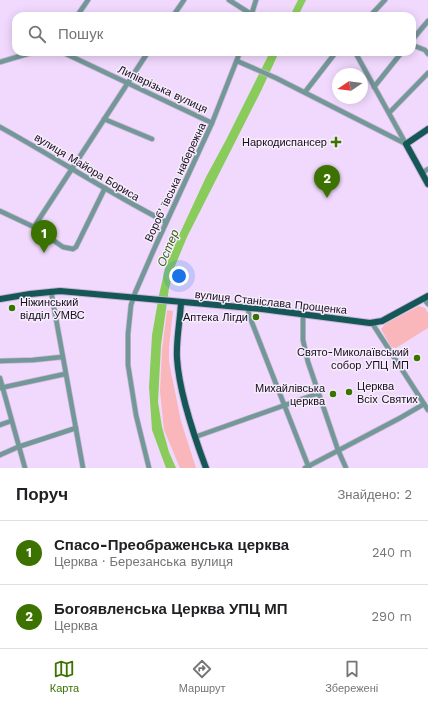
<!DOCTYPE html>
<html lang="uk">
<meta charset="utf-8">
<style>
:root{--surface:#fff;--page:#f6f6f6;--text:#202124;--muted:#757577;--line:#e0e0e0;--accent:#3b7200}
body{margin:0;font-family:"Work Sans",sans-serif;background:var(--page);color:var(--text)}
.compass{position:absolute;left:332px;top:68px;width:36px;height:36px;border-radius:50%;background:var(--surface);box-shadow:0 2px 10px #0003;rotate:257deg}
.you{position:absolute;left:179px;top:276px;width:14px;height:14px;margin:-10px;border:3px solid #fff;border-radius:50%;background:#1a73e8;box-shadow:0 0 0 6px #1a73e833}
.badge{display:grid;place-items:center;width:26px;height:26px;border-radius:50%;background:var(--accent);color:#fff;font-size:13px;font-weight:700}
.pin{position:absolute;translate:-50% -33px;filter:drop-shadow(0 1px 2px #0008)}
.pin::after{content:'';position:absolute;top:21px;width:14px;height:12px;background:inherit;clip-path:polygon(0 0,100% 0,50% 100%)}
.list{margin:0;padding:0;list-style:none}
h2{display:flex;justify-content:space-between;align-items:center;height:52px;margin:0;padding:0 16px;font-size:17px}
h2 small{font-size:13px;font-weight:400;color:var(--muted)}
.list li{display:grid;grid-template-columns:26px 1fr auto;gap:12px;align-items:center;box-sizing:border-box;height:64px;padding:0 16px;border-top:1px solid var(--line)}
.list b{display:block;font-size:15px;white-space:nowrap}
.list p{margin:0;font-size:13px;white-space:nowrap;color:var(--muted)}
.list em{font-size:13px;font-style:normal;color:var(--muted)}
.icon{flex:none;width:22px;height:22px;fill:none;stroke:currentColor;stroke-width:2;stroke-linecap:round;stroke-linejoin:round}
.map{position:relative;flex:none;width:428px;height:468px;overflow:hidden}
.search{position:absolute;background:var(--surface);box-shadow:0 2px 10px #0003;left:12px;right:12px;top:12px;height:44px;display:flex;align-items:center;gap:10px;box-sizing:border-box;padding:0 14px;border-radius:12px;color:var(--muted);font-size:15px}
.sheet{height:180px;background:var(--surface)}
nav{display:flex;justify-content:space-around;align-items:center;box-sizing:border-box;height:56px;border-top:1px solid var(--line);background:var(--surface);font-size:11px;color:var(--muted)}
nav a{display:grid;justify-items:center;gap:2px}
nav .on{color:var(--accent)}
.map>svg:first-child{display:block}
.green{fill:#fab7bb}
.water{fill:#89cc5b}
.lines{fill:none;stroke-linecap:round;stroke-linejoin:round}
.minor-casing{stroke:#cab4d6;stroke-width:6}
.major-casing{stroke:#cab4d6;stroke-width:8}
.minor{stroke:#729897;stroke-width:4.5}
.major{stroke:#145756;stroke-width:6}
.poi-dot{fill:#3b7200;stroke:#f5edf9;stroke-width:1.5}
.labels{text-anchor:middle;stroke-width:3;stroke-linejoin:round;paint-order:stroke}
.street-label{font-size:11px;fill:#1a0c21;stroke:#f5edf9}
.poi-label{font-size:11px;fill:#1a0c21;stroke:#f5edf9;text-anchor:end}
.water-label{font-size:12px;font-style:italic;fill:#376115;stroke:#f5edf9}
</style>
<div class="map">
<svg width="428" height="468" viewBox="0 0 428 468">
<rect width="100%" height="100%" fill="#f1d9fe"/>
<g class="green">
<polygon points="419,306 425,308 428,313 428,328 396,348 391,347 381,329 385,324"/>
<polygon points="167,310 173,311 169,347 169,362 181,421 196,468 180,468 164,430 160,391 162,350"/>
</g>
<g class="water">
<polygon points="298,0 306,0 298,16 290,16"/>
<polygon points="270,52 279,52 261,91 187,237 175,266 169,288 161,345 158,402 162,427 169,452 176,468 166,468 152,430 149,387 152,335 159,295 165,269 173,248 206,177 226,140"/>
</g>
<g class="lines">
<g class="minor-casing">
<g id="minor">
<polyline points="229,0 251,14"/>
<polyline points="374,12 379,16"/>
<polyline points="77,16 88,0"/>
<polyline points="173,16 184,0"/>
<polyline points="251,16 256,0"/>
<polyline points="370,16 385,0"/>
<polyline points="412,40 428,21"/>
<polyline points="412,45 425,50 428,54"/>
<polyline points="62,52 212,123"/>
<polyline points="355,52 406,144"/>
<polyline points="237,61 276,78 406,144"/>
<polyline points="0,62 34,52"/>
<polyline points="374,87 402,52"/>
<polyline points="305,92 336,52"/>
<polyline points="390,112 428,73"/>
<polyline points="104,119 152,139"/>
<path d="M0,127c56,31 109,66 166,95"/>
<polyline points="422,173 428,169"/>
<polyline points="0,211 34,227 63,247 73,249 76,247 105,188"/>
<polyline points="34,227 148,52"/>
<polyline points="51,291 83,468"/>
<polyline points="424,299 428,304"/>
<polyline points="248,308 249,315 309,468"/>
<polyline points="303,314 303,340 308,362 338,450 346,468"/>
<polyline points="372,323 428,410"/>
<polyline points="0,361 33,360 62,357"/>
<polyline points="0,378 25,468"/>
<polyline points="0,388 65,374"/>
<polyline points="0,425 11,421"/>
<polyline points="195,437 319,393"/>
<polyline points="0,455 18,447 76,428"/>
<polyline points="149,468 136,415 128,365 128,334 131,305 135,293 155,247 212,123 240,52"/>
<polyline points="305,468 400,418 424,404"/>
</g>
</g>
<g class="major-casing">
<g id="major">
<polyline points="428,129 406,144 428,184"/>
<polyline points="0,299 30,294 60,291 262,309 370,323 382,321 428,296"/>
<path d="M181,303c-1,18 -5,37 -4,55 2,34 17,78 29,110"/>
</g>
</g>
<use href="#minor" class="minor"/>
<use href="#major" class="major"/>
</g>
<g class="poi-dot">
<path d="M334 136h4v4h4v4h-4v4h-4v-4h-4v-4h4z"/>
<circle cx="12" cy="308" r="4"/>
<circle cx="256" cy="317" r="4"/>
<circle cx="417" cy="358" r="4"/>
<circle cx="349" cy="392" r="4"/>
<circle cx="333" cy="394" r="4"/>
</g>
<g class="labels">
<g class="street-label">
<text transform="translate(163 89) rotate(25)" y="4">Липіврізька вулиця</text>
<text transform="translate(87 167) rotate(31)" y="4">вулиця Майора Бориса</text>
<text transform="translate(175 182) rotate(-65)" y="4">Воробʼївська набережна</text>
<text transform="translate(271 302) rotate(6)" y="4">вулиця Станіслава Прощенка</text>
</g>
<g class="poi-label">
<text x="327" y="146">Наркодиспансер</text>
<text x="20" y="306" text-anchor="start">Ніжинський<tspan x="20" dy="13">відділ УМВС</tspan></text>
<text x="248" y="321">Аптека Лігди</text>
<text x="409" y="356">Свято-Миколаївський<tspan x="409" dy="13">собор УПЦ МП</tspan></text>
<text x="357" y="390" text-anchor="start">Церква<tspan x="357" dy="13">Всіх Святих</tspan></text>
<text x="325" y="392">Михайлівська<tspan x="325" dy="13">церква</tspan></text>
</g>
<g class="water-label">
<text transform="translate(168 248) rotate(-68)" y="4">Остер</text>
</g>
</g>
</svg>
<svg class="compass" viewBox="-18 -18 36 36"><path d="M0-13l5 13h-10z" fill="#e53935"/><path d="M0 13l5-13h-10z" fill="#757577"/></svg>
<div class="you"></div>
<div class="pin badge" style="left:44px;top:253px">1</div>
<div class="pin badge" style="left:327px;top:198px">2</div>
<div class="search"><svg class="icon" aria-label="search" viewBox="0 0 24 24"><circle cx="10" cy="10" r="6"/><path d="M15 15l6 6"/></svg>Пошук</div>
</div>
<section class="sheet">
<h2>Поруч<small>Знайдено: 2</small></h2>
<ul class="list">
<li><span class="badge">1</span><div><b>Спасо-Преображенська церква</b><p>Церква · Березанська вулиця</p></div><em>240 m</em></li>
<li><span class="badge">2</span><div><b>Богоявленська Церква УПЦ МП</b><p>Церква</p></div><em>290 m</em></li>
</ul>
</section>
<nav>
<a class="on"><svg class="icon" aria-label="map" viewBox="0 0 24 24"><path d="M3 6l6-2 6 2 6-2v14l-6 2-6-2-6 2zM9 4v14M15 6v14"/></svg>Карта</a>
<a><svg class="icon" aria-label="directions" viewBox="0 0 24 24"><path d="M12 3l9 9-9 9-9-9zM9 14v-3h6M13 9l2 2-2 2"/></svg>Маршрут</a>
<a><svg class="icon" aria-label="saved" viewBox="0 0 24 24"><path d="M7 4h10v16l-5-4-5 4z"/></svg>Збережені</a>
</nav>
